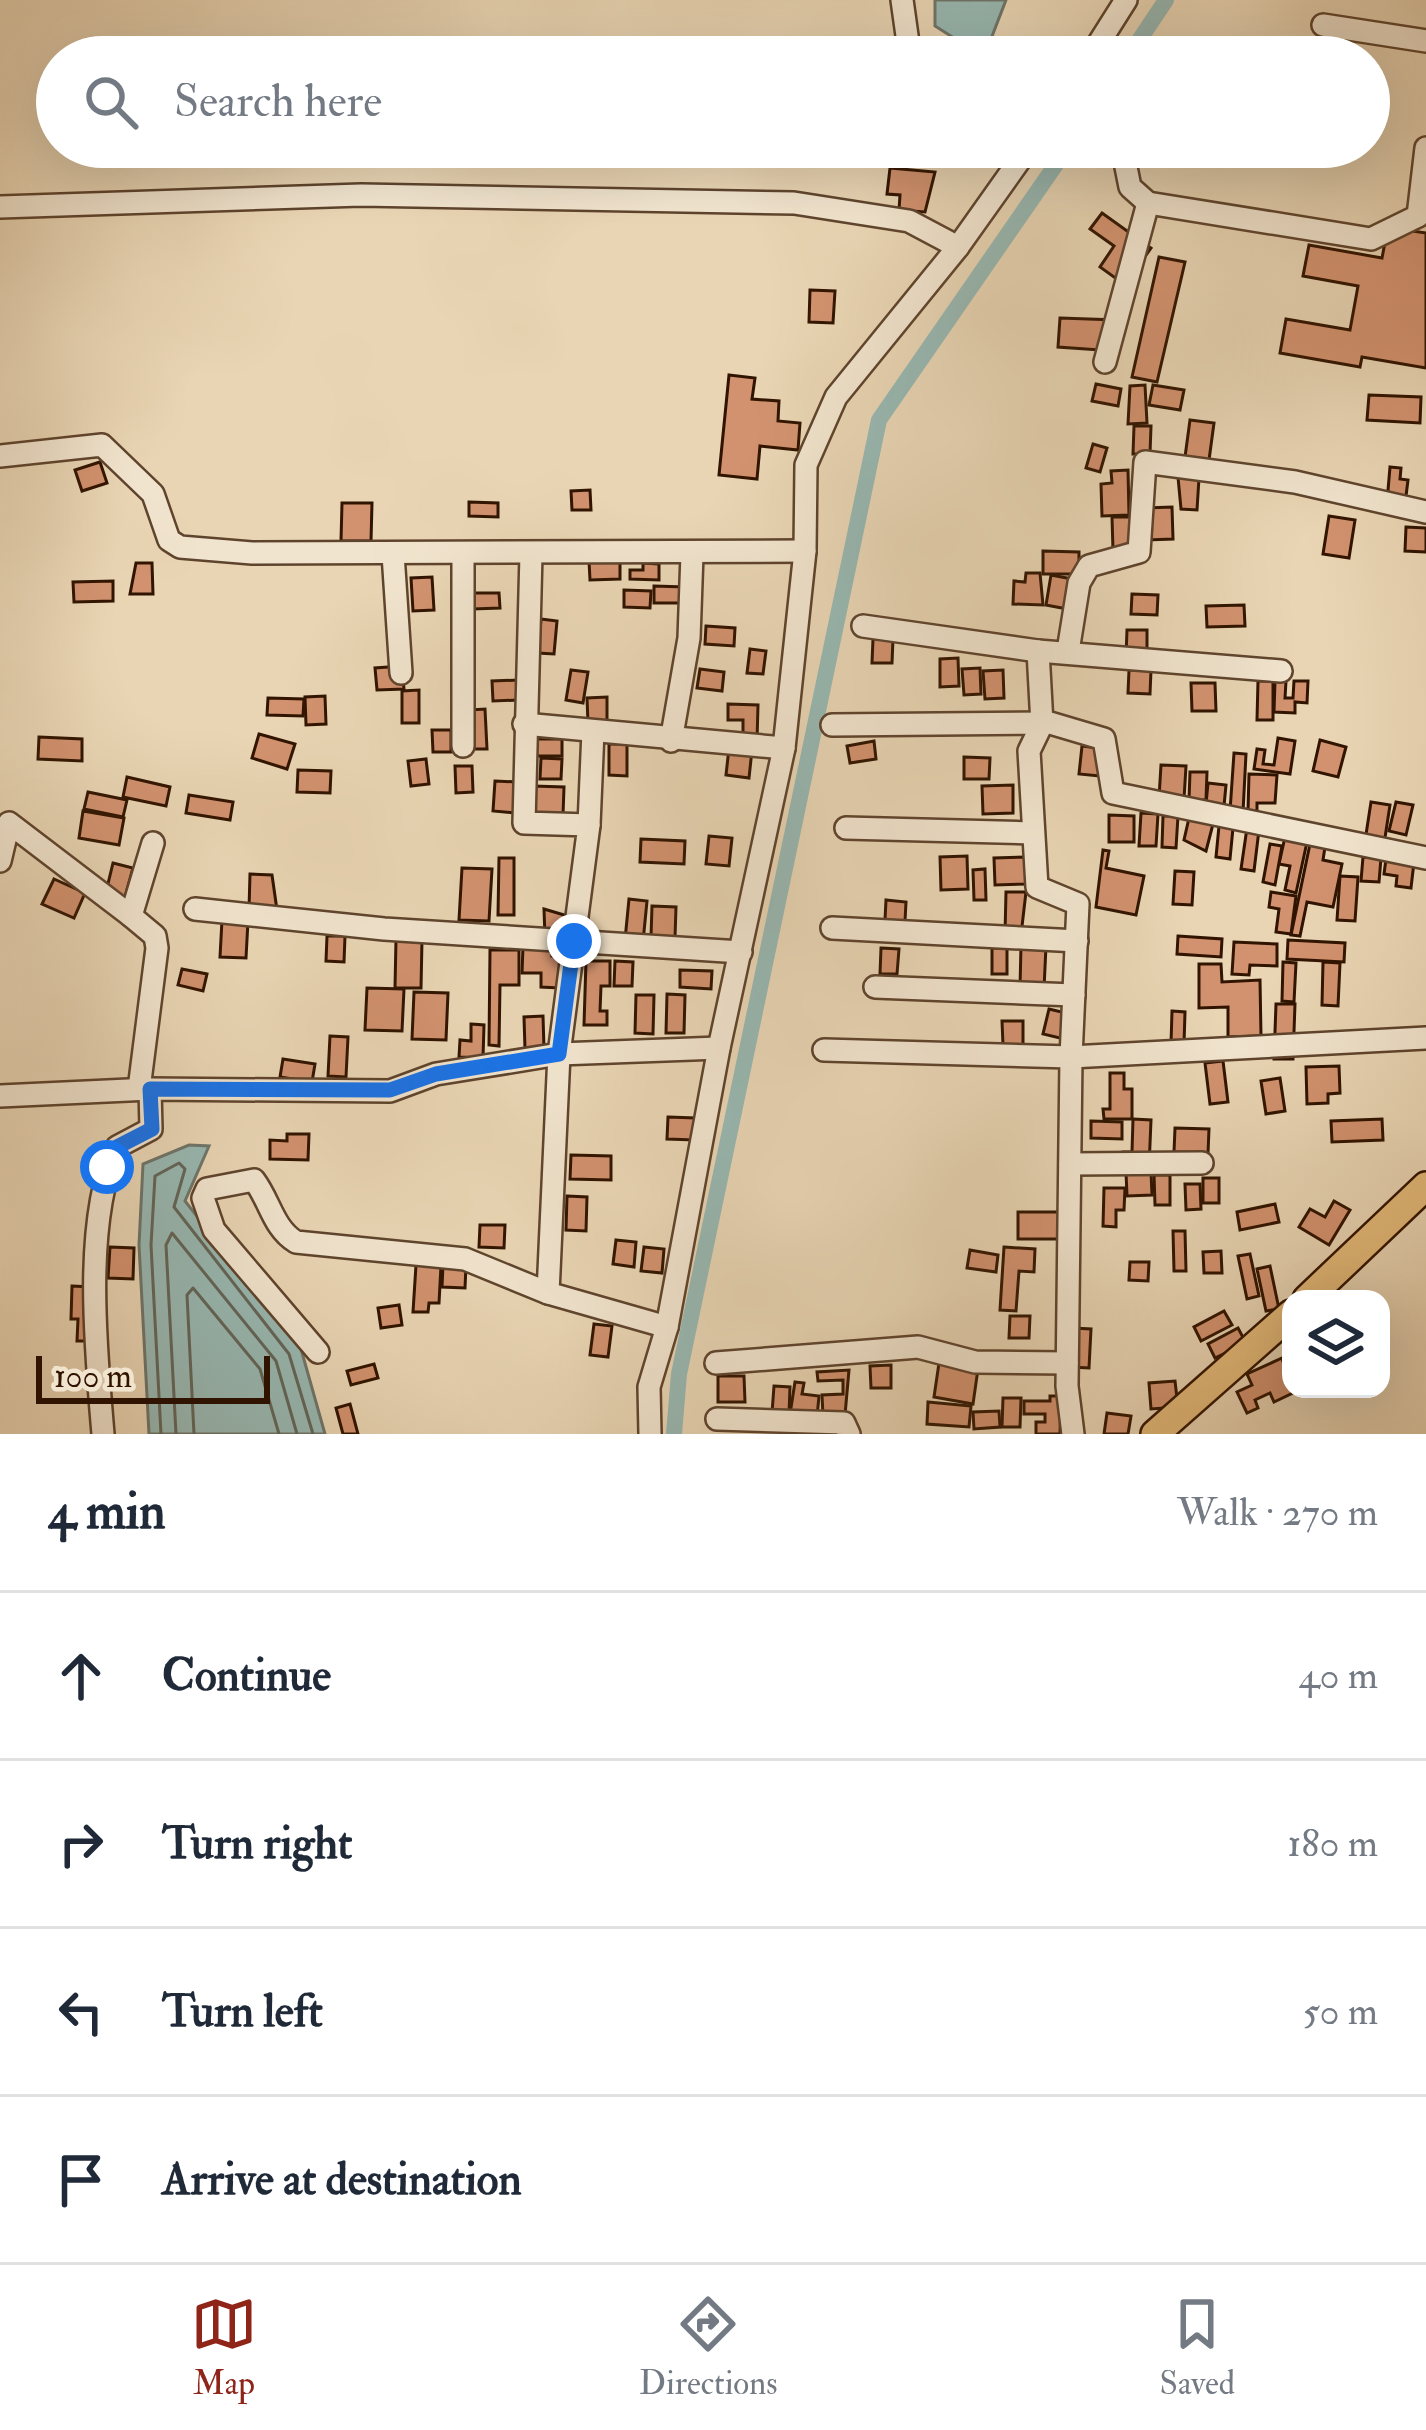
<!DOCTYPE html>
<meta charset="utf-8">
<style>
:root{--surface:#fff;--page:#f2f2f3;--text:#1f2937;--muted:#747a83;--line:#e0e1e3;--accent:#8f2418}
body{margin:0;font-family:"IM FELL Double Pica",serif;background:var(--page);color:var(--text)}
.controls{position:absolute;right:36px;bottom:36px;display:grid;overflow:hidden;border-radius:24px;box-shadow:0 12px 48px #0002}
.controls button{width:108px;height:108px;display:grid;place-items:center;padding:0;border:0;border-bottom:3px solid var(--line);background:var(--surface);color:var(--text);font:60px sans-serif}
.scale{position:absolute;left:36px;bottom:30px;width:234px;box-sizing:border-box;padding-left:12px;border:6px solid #311400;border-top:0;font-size:33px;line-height:42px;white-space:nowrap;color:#311400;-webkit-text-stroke:9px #f1e4ce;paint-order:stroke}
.stop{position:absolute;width:36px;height:36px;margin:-27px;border:9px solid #1a73e8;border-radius:50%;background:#fff}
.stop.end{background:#1a73e8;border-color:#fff;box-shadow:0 3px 12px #0008}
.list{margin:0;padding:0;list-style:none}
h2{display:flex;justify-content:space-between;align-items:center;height:156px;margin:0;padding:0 48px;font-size:51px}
h2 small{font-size:39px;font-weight:400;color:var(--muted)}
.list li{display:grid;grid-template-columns:78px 1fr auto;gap:36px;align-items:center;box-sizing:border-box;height:168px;padding:0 48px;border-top:3px solid var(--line)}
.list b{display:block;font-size:45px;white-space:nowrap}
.list em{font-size:39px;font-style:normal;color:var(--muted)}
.icon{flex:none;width:66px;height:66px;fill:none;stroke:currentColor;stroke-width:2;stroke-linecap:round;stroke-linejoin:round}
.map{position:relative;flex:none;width:1426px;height:1434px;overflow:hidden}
.search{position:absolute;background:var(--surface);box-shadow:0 12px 48px #0002;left:36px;right:36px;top:36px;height:132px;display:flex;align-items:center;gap:30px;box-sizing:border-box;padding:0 42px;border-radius:66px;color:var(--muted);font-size:45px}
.sheet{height:828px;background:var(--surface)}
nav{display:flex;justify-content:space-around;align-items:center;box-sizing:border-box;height:168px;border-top:3px solid var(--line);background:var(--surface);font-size:33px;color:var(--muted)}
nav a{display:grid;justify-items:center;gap:6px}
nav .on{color:var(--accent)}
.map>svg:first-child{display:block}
.water{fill:#98b8b2;stroke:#6f766b;stroke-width:3}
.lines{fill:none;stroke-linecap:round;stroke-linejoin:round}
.shore{stroke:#646659;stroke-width:3}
.canal{stroke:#98b8b2;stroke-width:16}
.building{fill:#d2926f;stroke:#311400;stroke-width:3}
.minor-casing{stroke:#5f442d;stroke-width:26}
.major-casing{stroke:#311400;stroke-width:32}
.minor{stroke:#f1e4ce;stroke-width:21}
.major{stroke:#e4ba7a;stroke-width:27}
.route{stroke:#1a73e8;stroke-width:15}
</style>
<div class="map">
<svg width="1426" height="1434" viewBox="0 0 1426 1434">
<rect width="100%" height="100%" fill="#e9d5b4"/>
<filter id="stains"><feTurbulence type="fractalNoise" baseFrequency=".00167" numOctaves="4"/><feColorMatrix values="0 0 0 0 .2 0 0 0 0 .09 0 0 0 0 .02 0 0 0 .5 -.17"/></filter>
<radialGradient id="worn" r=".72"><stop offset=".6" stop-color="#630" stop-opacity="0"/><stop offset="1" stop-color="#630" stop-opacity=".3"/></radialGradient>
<g class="water">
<polygon points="935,0 1006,0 984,57 935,26"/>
<polygon points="189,1145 209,1146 185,1201 301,1349 325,1434 149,1434 139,1245 143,1164"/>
</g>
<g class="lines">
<g class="shore">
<polyline points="161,1434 151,1245 155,1176 179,1163 185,1169 174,1207 289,1354 313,1434"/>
<polyline points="176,1434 166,1245 172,1233 276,1361 297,1434"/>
<polyline points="194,1434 187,1295 193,1288 260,1369 279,1434"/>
</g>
<g class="canal">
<polyline points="1128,57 1166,0"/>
<polyline points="674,1434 679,1374 879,420 1068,147"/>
</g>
</g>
<g class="building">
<polygon points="890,168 935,172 925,212 899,210 900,195 887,194"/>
<polygon points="1102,213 1151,248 1125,285 1100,267 1114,246 1090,229"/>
<polygon points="1399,229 1426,233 1426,368 1362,357 1360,367 1280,353 1286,319 1350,330 1358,286 1303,276 1309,245 1382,258 1386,237"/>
<polygon points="1159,257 1185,262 1157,382 1132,377"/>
<polygon points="810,290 835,291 833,323 809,322"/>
<polygon points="1060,318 1116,320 1114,351 1058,347"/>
<polygon points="729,375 755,378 752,399 779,401 778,421 800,423 798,450 760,446 757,479 719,475"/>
<polygon points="1096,384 1121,389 1118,406 1092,401"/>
<polygon points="1145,385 1147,423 1128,424 1130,386"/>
<polygon points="1153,385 1184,390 1180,410 1149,405"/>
<polygon points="1369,395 1421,397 1420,423 1367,420"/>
<polygon points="1190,420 1214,423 1209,460 1185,457"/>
<polygon points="1134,426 1151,426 1150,454 1133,454"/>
<polygon points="1093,444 1107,448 1100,472 1086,468"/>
<polygon points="100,462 107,483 82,491 75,470"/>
<polygon points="1390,467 1401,468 1400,479 1408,480 1405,504 1387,502"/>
<polygon points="1128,470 1129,515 1102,516 1101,484 1112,483 1111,471"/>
<polygon points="1178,477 1199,478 1197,510 1181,509"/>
<polygon points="590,490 591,510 572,510 571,491"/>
<polygon points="469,502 498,503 498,517 469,516"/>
<polygon points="342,503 372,503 371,541 341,541"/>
<polygon points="1172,507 1173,539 1146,540 1145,508"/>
<polygon points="1329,516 1355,520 1349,558 1323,554"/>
<polygon points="1112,517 1139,517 1140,549 1113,550"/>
<polygon points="1406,527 1426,528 1426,552 1405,551"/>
<polygon points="1043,551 1079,552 1079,574 1043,574"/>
<polygon points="620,560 620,579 590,580 589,561"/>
<polygon points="136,563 152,563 153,594 130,594"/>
<polygon points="643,563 659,564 659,580 630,579 630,570 643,570"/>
<polygon points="1026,573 1040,573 1043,605 1013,604 1014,581 1025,582"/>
<polygon points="1051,575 1072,579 1067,609 1046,605"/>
<polygon points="432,577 434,610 413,611 411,578"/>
<polygon points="113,581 113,601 74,602 73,582"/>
<polygon points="654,586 685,587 684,603 654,603"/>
<polygon points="624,590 651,591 650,608 624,607"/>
<polygon points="473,593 499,593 500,608 473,609"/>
<polygon points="1132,594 1158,595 1157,615 1131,614"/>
<polygon points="1244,605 1245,626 1207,627 1206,606"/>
<polygon points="541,619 557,621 554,654 538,653"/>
<polygon points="706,626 735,628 734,646 705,644"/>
<polygon points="1127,630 1147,630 1147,656 1126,656"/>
<polygon points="873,639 893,639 892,663 872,663"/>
<polygon points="750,649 766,651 763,674 747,673"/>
<polygon points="958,658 959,686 940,687 940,659"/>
<polygon points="402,666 404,689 377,690 375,668"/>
<polygon points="980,668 981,694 964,695 962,669"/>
<polygon points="700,669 724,672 722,691 697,688"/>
<polygon points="571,670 588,672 583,703 566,700"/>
<polygon points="1003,670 1004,698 985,699 983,671"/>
<polygon points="1129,670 1151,670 1150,694 1128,693"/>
<polygon points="519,680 519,700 493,701 492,681"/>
<polygon points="1258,681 1273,681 1273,720 1257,720"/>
<polygon points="1275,681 1286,681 1285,698 1293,698 1294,681 1308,681 1307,703 1295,702 1295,713 1274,712"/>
<polygon points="1191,683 1215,683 1216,711 1192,711"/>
<polygon points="419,690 419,723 402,723 402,691"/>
<polygon points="325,696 326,724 306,725 305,697"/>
<polygon points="607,697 607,722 588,723 587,698"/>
<polygon points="268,698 304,699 303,716 267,715"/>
<polygon points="728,704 758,705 757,741 743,741 743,720 728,720"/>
<polygon points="485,709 487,749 470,749 470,710"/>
<polygon points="432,730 451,730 451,752 433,752"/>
<polygon points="259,734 295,744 287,769 252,758"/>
<polygon points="39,737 82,739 82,761 38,759"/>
<polygon points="1278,738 1295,741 1290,774 1254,769 1257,749 1265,750 1263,764 1274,765"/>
<rect x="533" y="739" width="29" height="17"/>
<polygon points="1320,740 1346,747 1338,777 1313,771"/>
<polygon points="874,741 876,759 850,763 847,746"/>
<polygon points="609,744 627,744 627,776 609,775"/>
<polygon points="1082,746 1098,748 1110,777 1079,774"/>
<polygon points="729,748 752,750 749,778 726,775"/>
<polygon points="1234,753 1246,754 1243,812 1230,811"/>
<polygon points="964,757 990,758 989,779 964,779"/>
<polygon points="541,758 562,759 561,779 540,779"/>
<polygon points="426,759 429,784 411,786 408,761"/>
<polygon points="1161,765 1186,766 1184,799 1159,798"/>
<polygon points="455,766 472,766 473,792 456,793"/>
<polygon points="298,770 331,771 330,793 297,792"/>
<polygon points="1190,772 1207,772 1206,800 1189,800"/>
<polygon points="1249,774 1277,775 1275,803 1257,803 1257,811 1248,811"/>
<polygon points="127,777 170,787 166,806 123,797"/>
<polygon points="495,781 517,782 515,813 493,811"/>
<polygon points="1208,783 1226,785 1224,806 1206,804"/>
<polygon points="1013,785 1013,813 983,814 982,786"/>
<polygon points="533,786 564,787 563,815 533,815"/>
<polygon points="88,792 127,800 123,817 84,809"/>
<polygon points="189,795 233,802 230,820 186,813"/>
<polygon points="1371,802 1390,805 1384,844 1365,841"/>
<polygon points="1396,802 1413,805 1406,835 1389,831"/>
<polygon points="83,811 124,818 119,845 79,838"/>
<polygon points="1141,813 1158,814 1156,846 1139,846"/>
<polygon points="1109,815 1134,816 1134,842 1109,842"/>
<polygon points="1163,816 1178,816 1176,848 1162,847"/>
<polygon points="1189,818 1213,824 1206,851 1184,840"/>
<polygon points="1219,826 1233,828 1230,859 1216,857"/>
<polygon points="1247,828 1259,830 1254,871 1241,869"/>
<polygon points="709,836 732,838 729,866 706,864"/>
<polygon points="1285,837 1307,842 1296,893 1285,890 1290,866 1279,864"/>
<polygon points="641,839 685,841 684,864 640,862"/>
<polygon points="1270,844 1282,846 1275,885 1263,882"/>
<polygon points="1310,844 1325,847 1323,860 1342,864 1333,907 1307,902 1300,936 1291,935"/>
<polygon points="1103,850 1109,851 1106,868 1144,876 1136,915 1096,907"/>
<polygon points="967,856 968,889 941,890 940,857"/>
<polygon points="1025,857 1026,884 995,885 994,858"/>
<polygon points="1363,857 1381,858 1379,882 1361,881"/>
<polygon points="499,858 514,858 514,915 498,915"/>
<polygon points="1386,859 1414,862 1411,888 1396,886 1397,876 1384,874"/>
<polygon points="113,863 133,868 125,897 106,892"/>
<polygon points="462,868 492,869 489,921 459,920"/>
<polygon points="985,869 986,900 974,900 973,870"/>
<polygon points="1175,871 1194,872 1192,905 1173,904"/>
<polygon points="250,874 272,875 277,910 249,909"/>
<polygon points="1340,876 1358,877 1355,921 1337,920"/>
<polygon points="54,879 85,893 74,918 42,904"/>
<polygon points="1006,892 1026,892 1021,935 1005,934"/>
<polygon points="1271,892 1296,896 1291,934 1276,932 1279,909 1269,907"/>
<polygon points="629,899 647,901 643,942 625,940"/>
<polygon points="886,900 906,902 905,921 885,920"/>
<polygon points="652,906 676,907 675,938 651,937"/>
<polygon points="544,909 571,917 581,937 545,938"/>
<polygon points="222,920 248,921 246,958 220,957"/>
<polygon points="327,936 345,936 344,962 326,961"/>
<polygon points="1178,936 1222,939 1221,957 1177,954"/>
<polygon points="396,939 422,940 421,988 395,988"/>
<polygon points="1288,940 1345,943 1344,962 1287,959"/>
<polygon points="1234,942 1277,944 1277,966 1250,965 1249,975 1232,974"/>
<polygon points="1021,945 1046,946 1044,989 1020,988"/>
<polygon points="523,946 553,947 552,956 560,957 559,988 541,987 541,973 522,973"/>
<polygon points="881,948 899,949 897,974 880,974"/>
<rect x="992" y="948" width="15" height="26"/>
<polygon points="490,950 519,950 519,985 500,985 499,1046 489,1045"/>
<polygon points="586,961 610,961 610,986 601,986 600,1011 607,1011 607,1025 584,1025"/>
<polygon points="615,961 633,962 632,986 614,986"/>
<polygon points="1283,962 1296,963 1294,1002 1282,1001"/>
<polygon points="1323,962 1340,963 1338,1006 1322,1005"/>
<polygon points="1199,964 1221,964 1222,982 1260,980 1261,1036 1228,1037 1228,1007 1199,1008"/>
<polygon points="182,969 207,974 203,991 178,985"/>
<polygon points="680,970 712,971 711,989 680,987"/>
<polygon points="367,988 404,989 402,1031 365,1030"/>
<polygon points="414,992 448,993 446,1040 412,1039"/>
<polygon points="667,994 685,995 684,1033 666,1033"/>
<polygon points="636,995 654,995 653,1034 635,1033"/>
<polygon points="1276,1004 1295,1004 1293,1059 1274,1059"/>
<polygon points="1049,1009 1070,1014 1064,1039 1043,1034"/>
<polygon points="1172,1011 1185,1012 1184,1044 1171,1044"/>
<polygon points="543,1016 544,1049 525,1049 524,1017"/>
<polygon points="1002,1021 1023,1021 1023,1045 1003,1045"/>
<polygon points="471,1024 484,1025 483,1058 459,1057 460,1040 471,1041"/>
<polygon points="330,1036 348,1037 346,1077 328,1076"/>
<polygon points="283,1059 315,1064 312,1082 280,1077"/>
<polygon points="1223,1061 1228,1102 1210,1104 1205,1063"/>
<polygon points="1339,1066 1340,1093 1328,1094 1328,1103 1307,1104 1306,1067"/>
<polygon points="1110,1073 1124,1073 1124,1089 1132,1089 1132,1119 1104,1119 1103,1109 1110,1109"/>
<polygon points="1280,1078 1285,1111 1266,1114 1261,1081"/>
<polygon points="668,1117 695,1118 695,1140 667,1139"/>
<polygon points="1133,1119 1151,1120 1149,1168 1123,1166 1123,1152 1132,1152"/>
<polygon points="1382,1119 1383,1140 1332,1142 1331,1121"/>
<polygon points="1091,1121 1122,1122 1122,1139 1091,1138"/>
<polygon points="1175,1128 1209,1129 1208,1153 1174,1152"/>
<polygon points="287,1134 309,1134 308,1160 270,1159 270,1140 287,1141"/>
<polygon points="571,1155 611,1156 611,1180 570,1179"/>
<polygon points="1126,1172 1151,1172 1152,1195 1127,1196"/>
<polygon points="1154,1175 1170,1175 1170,1205 1155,1205"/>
<rect x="1203" y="1178" width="16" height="25"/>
<polygon points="1185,1184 1200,1184 1201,1209 1186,1210"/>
<polygon points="1104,1188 1125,1188 1124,1210 1116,1210 1116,1227 1103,1226"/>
<polygon points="567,1196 587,1197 586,1231 566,1230"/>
<polygon points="1334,1201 1350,1210 1329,1245 1299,1227 1310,1209 1325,1217"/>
<polygon points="1275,1204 1279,1222 1240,1230 1237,1212"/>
<rect x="1018" y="1212" width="43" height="27"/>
<polygon points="480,1225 505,1225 504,1248 479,1247"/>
<polygon points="1173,1231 1185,1231 1186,1271 1174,1271"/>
<polygon points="616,1240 636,1242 634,1267 613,1264"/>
<polygon points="110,1247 134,1248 133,1279 108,1278"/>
<polygon points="644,1247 664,1249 662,1273 641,1271"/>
<polygon points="1004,1247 1035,1249 1034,1272 1019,1271 1016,1311 1000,1310"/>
<polygon points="970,1250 998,1255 996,1272 967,1268"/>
<polygon points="1221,1251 1222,1273 1204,1273 1203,1252"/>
<polygon points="1250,1254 1259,1296 1247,1299 1238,1256"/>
<polygon points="1130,1262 1149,1262 1148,1281 1129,1280"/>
<polygon points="416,1265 441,1266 439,1303 429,1303 428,1312 413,1312"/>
<polygon points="443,1265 466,1266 465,1288 442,1287"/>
<polygon points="1270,1266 1279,1309 1266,1311 1257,1269"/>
<polygon points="72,1286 92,1287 90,1341 77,1341 78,1319 71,1319"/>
<polygon points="399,1305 402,1325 381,1328 378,1308"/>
<polygon points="1224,1311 1232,1325 1201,1341 1194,1327"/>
<polygon points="1010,1316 1030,1316 1029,1338 1009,1338"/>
<polygon points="594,1324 612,1326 608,1357 590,1355"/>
<polygon points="1072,1328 1091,1329 1089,1368 1070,1367"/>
<polygon points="1238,1328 1246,1343 1215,1358 1208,1344"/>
<polygon points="1282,1358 1291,1389 1297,1391 1274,1402 1270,1393 1255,1400 1258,1408 1247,1413 1237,1392 1252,1385 1247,1374"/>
<polygon points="939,1363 978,1369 973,1404 934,1397"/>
<polygon points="374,1364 378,1378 351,1385 347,1371"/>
<polygon points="891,1365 891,1388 871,1388 870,1366"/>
<polygon points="849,1370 845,1415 823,1416 822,1395 843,1394 843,1380 818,1381 817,1372"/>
<polygon points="718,1376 744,1376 745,1402 718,1402"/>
<polygon points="1175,1381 1178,1407 1151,1409 1149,1383"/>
<polygon points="795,1382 804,1383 802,1394 819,1396 817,1417 790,1414"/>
<polygon points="774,1386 790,1387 789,1414 772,1413"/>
<polygon points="1050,1396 1061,1396 1060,1434 1036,1434 1036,1422 1045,1422 1045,1414 1024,1414 1024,1401 1050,1401"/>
<polygon points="1003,1398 1021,1398 1020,1427 1002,1427"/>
<polygon points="928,1402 971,1406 969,1427 927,1424"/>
<polygon points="350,1404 358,1434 343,1434 336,1408"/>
<polygon points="999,1411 1000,1427 974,1429 973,1412"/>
<polygon points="1107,1413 1131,1416 1128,1434 1104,1434"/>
</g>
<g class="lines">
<g class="minor-casing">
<g id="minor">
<polyline points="902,0 910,57"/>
<polyline points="1323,25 1426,41"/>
<polyline points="1090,57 1126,0"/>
<polyline points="1122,147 1130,187 1148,203 1371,239 1418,216"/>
<polyline points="0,207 361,195 794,203 909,221 958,247"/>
<polyline points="1418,216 1426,148"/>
<polyline points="1105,362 1148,203"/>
<polyline points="0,456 102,445 153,494 169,540 180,547 252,553 805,551"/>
<polyline points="393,554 401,673"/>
<polyline points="531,554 524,823 589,825 559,1054 548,1293 667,1327"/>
<polyline points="863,626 1038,651"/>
<polyline points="1068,651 1079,583 1089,566 1139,552 1145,462 1295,482 1426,512"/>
<polyline points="1281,671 1038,651 1042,724 1029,751 1037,887 1078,904 1071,1057 1426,1038"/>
<polyline points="524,724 784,748"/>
<polyline points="832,725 1050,723 1104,739 1113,793 1426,858"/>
<polyline points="671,741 689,638 692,554"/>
<polyline points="463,746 463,554"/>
<polyline points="589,825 593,731"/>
<polyline points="846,828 1033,833"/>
<polyline points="0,861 9,823 131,916"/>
<polyline points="195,909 384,929 741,952"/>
<polyline points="832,928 1077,941"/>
<polyline points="875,987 1074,995"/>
<polyline points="824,1050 1071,1057 1067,1386 1073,1434"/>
<polyline points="139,1089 157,948 155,936 131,916 153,843"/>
<polyline points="0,1096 150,1089 390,1091 436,1074 559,1054 719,1048"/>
<polyline points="1070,1164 1202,1163"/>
<path d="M318,1352l-104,-122 -11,-32 4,-9 47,-9c16,21 19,48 42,62l169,17 83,34"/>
<polyline points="716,1363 918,1347 975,1362 1067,1363"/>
<polyline points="717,1419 844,1423 849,1434"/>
<path d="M103,1434c-7,-83 -20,-212 14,-287l34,-18 -1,-40"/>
<polyline points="650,1434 649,1387 667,1327 719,1048 784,748 805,551 806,465 836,397 958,247 1029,147"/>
</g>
</g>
<g class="major-casing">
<g id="major">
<polyline points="1307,1299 1426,1186"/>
<polyline points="1155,1434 1291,1314"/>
</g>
</g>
<use href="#minor" class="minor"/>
<use href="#major" class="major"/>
</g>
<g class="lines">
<polyline class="route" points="107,1167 117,1147 152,1129 150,1089 390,1090 436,1074 559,1054 574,941"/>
</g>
<rect width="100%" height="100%" filter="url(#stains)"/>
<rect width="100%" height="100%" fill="url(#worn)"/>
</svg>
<div class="controls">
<button><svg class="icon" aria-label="layers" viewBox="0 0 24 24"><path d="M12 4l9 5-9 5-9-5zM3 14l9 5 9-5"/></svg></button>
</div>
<div class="scale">100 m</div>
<div class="stop" style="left:107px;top:1167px"></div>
<div class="stop end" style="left:574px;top:941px"></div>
<div class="search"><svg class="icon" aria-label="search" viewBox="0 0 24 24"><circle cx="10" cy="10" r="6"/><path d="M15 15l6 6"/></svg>Search here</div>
</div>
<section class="sheet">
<h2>4 min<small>Walk · 270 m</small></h2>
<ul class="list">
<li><svg class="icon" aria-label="ahead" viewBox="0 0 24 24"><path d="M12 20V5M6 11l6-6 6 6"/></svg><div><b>Continue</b></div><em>40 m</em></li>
<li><svg class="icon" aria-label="right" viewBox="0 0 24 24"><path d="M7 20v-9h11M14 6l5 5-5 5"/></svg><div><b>Turn right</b></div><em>180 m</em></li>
<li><svg class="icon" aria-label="left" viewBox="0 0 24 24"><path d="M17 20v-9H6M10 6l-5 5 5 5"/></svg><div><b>Turn left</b></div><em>50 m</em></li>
<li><svg class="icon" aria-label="arrive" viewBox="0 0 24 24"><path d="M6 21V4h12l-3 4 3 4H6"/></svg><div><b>Arrive at destination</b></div></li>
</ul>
</section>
<nav>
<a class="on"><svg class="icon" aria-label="map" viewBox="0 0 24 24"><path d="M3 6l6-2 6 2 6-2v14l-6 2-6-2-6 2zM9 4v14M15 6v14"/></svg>Map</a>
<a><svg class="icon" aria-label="directions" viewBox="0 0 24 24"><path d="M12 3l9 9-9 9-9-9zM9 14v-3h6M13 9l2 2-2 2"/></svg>Directions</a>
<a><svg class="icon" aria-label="saved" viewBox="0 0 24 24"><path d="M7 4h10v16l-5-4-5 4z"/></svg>Saved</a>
</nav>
